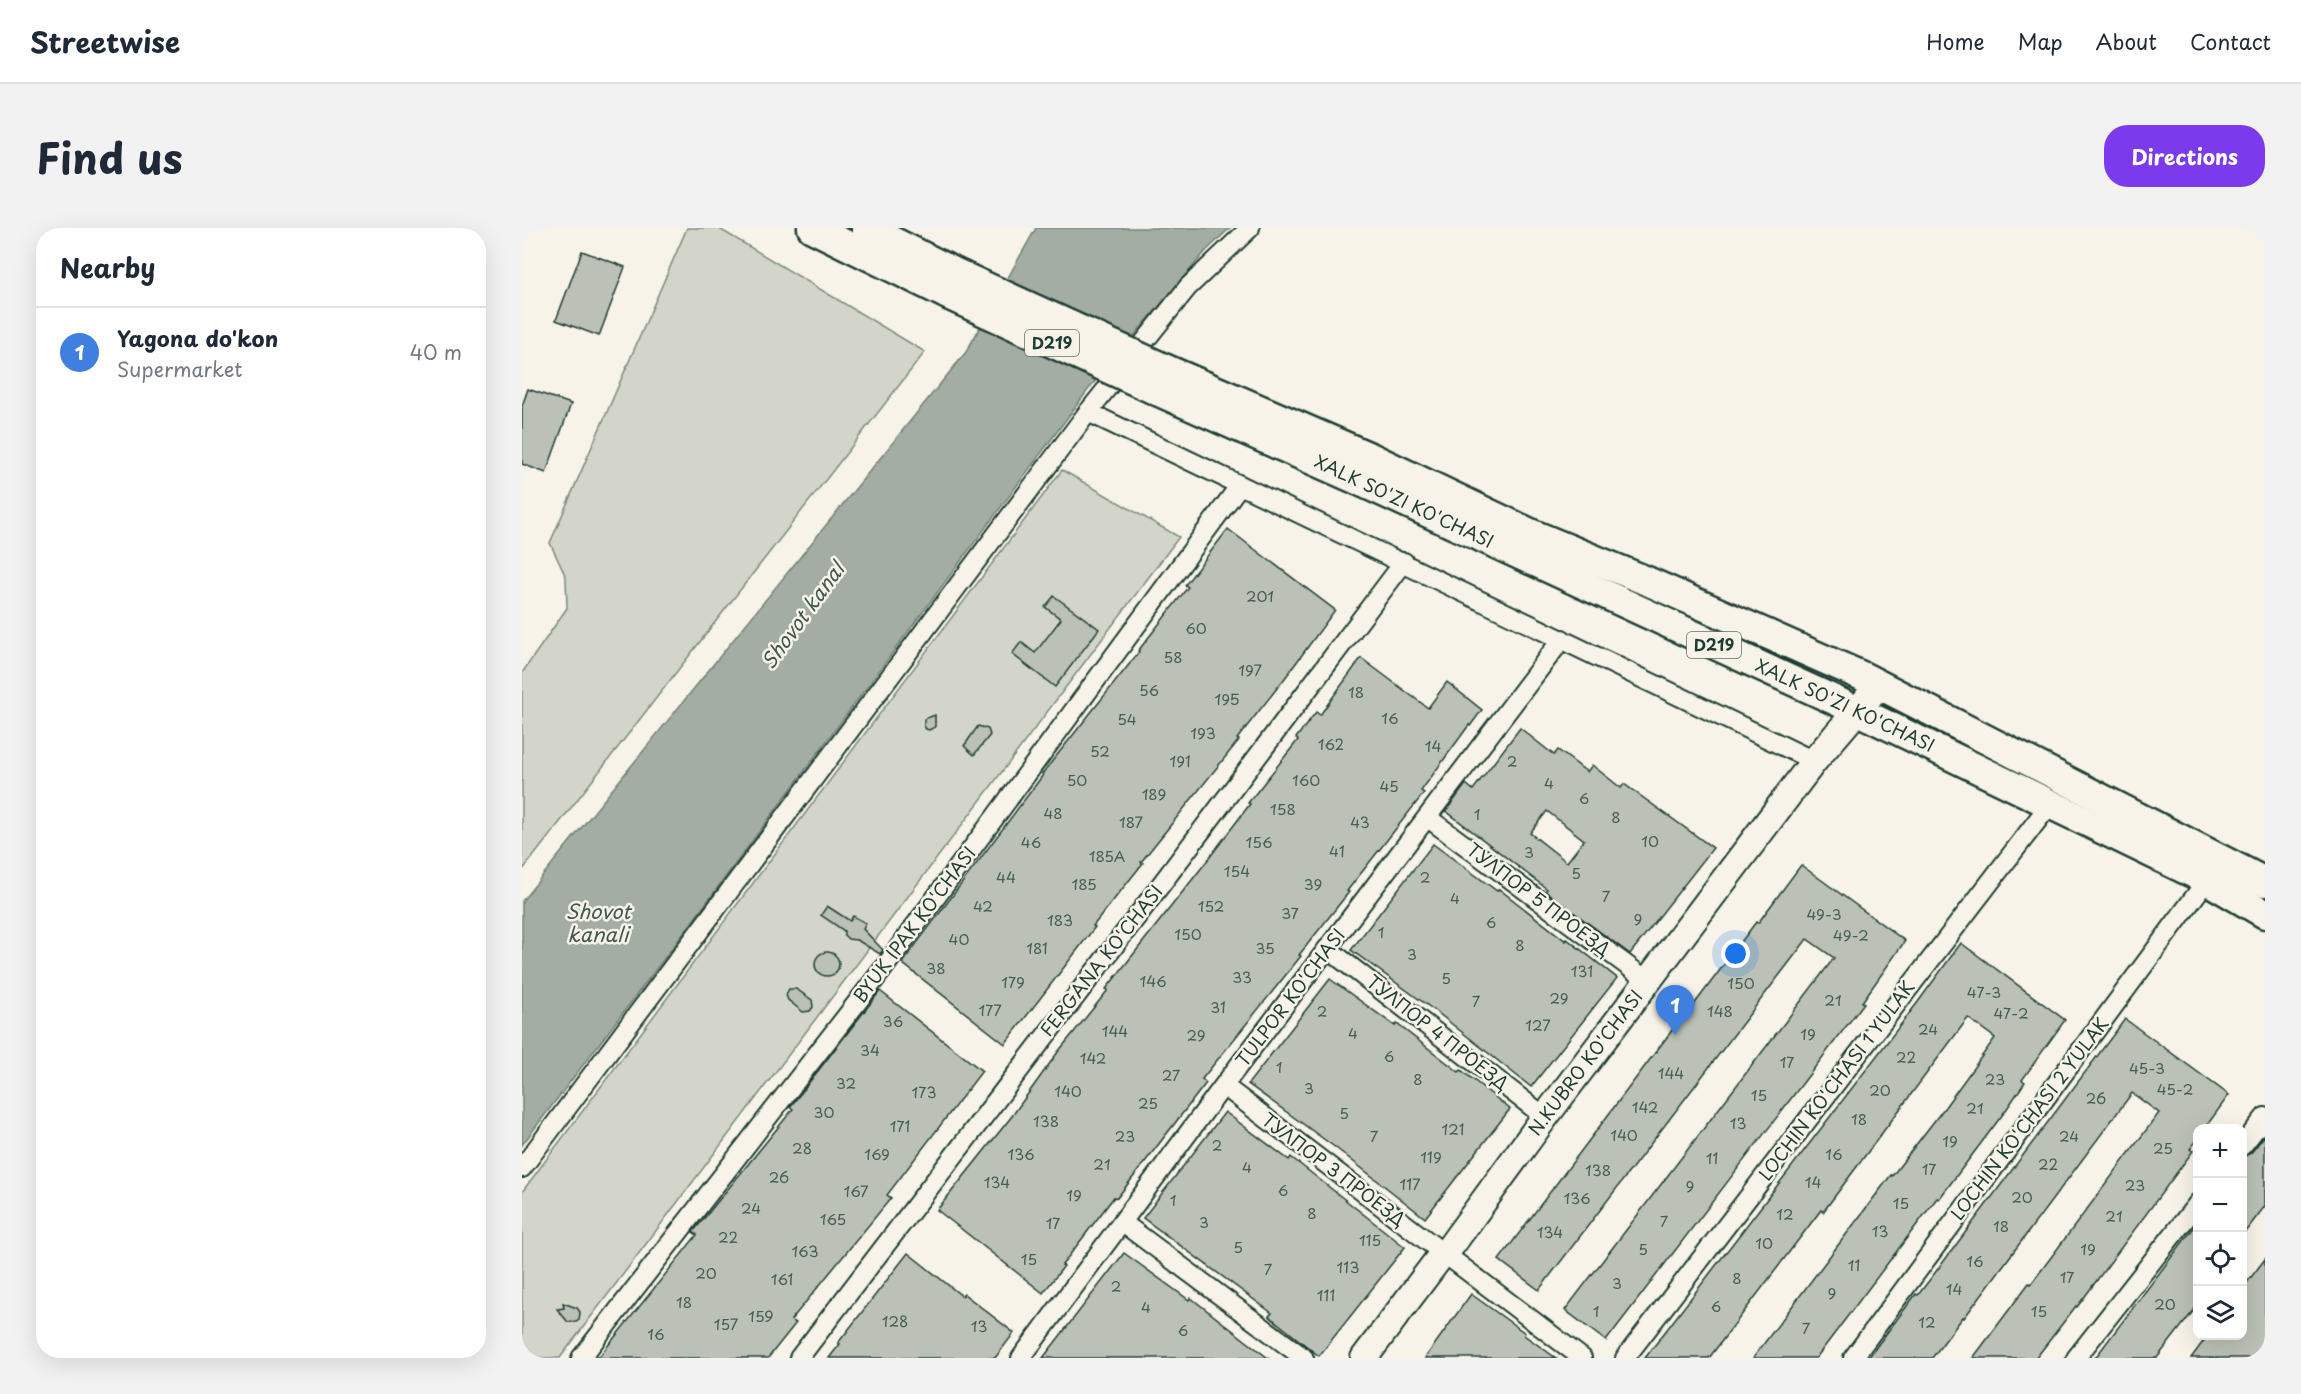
<!DOCTYPE html>
<meta charset="utf-8">
<style>
:root{--surface:#fff;--page:#f2f2f3;--text:#1f2937;--muted:#747a83;--line:#e0e1e3;--accent:#7c3aed}
body{margin:0;font-family:"Playpen Sans",sans-serif;background:var(--page);color:var(--text)}
.controls{position:absolute;right:18px;bottom:18px;display:grid;overflow:hidden;border-radius:12px;box-shadow:0 6px 24px #0002}
.controls button{width:54px;height:54px;display:grid;place-items:center;padding:0;border:0;border-bottom:2px solid var(--line);background:var(--surface);color:var(--text);font:30px sans-serif}
.you{position:absolute;left:1214px;top:726px;width:21px;height:21px;margin:-15px;border:4px solid #fff;border-radius:50%;background:#1a73e8;box-shadow:0 0 0 9px #1a73e833}
.badge{display:grid;place-items:center;width:39px;height:39px;border-radius:50%;background:var(--accent);color:#fff;font-size:20px;font-weight:700}
.pin{position:absolute;translate:-50% -50px;filter:drop-shadow(0 2px 3px #0008)}
.pin::after{content:'';position:absolute;top:32px;width:21px;height:18px;background:inherit;clip-path:polygon(0 0,100% 0,50% 100%)}
.list{margin:0;padding:0;list-style:none}
h2{display:flex;justify-content:space-between;align-items:center;height:78px;margin:0;padding:0 24px;font-size:26px}
h2 small{font-size:20px;font-weight:400;color:var(--muted)}
.list li{display:grid;grid-template-columns:39px 1fr auto;gap:18px;align-items:center;box-sizing:border-box;height:90px;padding:0 24px;border-top:2px solid var(--line)}
.list b{display:block;font-size:22px;white-space:nowrap}
.list p{margin:0;font-size:20px;white-space:nowrap;color:var(--muted)}
.list em{font-size:20px;font-style:normal;color:var(--muted)}
.icon{flex:none;width:33px;height:33px;fill:none;stroke:currentColor;stroke-width:2;stroke-linecap:round;stroke-linejoin:round}
.map{position:relative;flex:none;width:1743px;height:1130px;overflow:hidden;border-radius:24px}
header{display:flex;align-items:center;gap:36px;box-sizing:border-box;height:84px;padding:0 30px;background:var(--surface);border-bottom:2px solid var(--line)}
header strong{font-size:28px}
nav{display:flex;gap:33px;margin-inline-start:auto;font-size:21px}
.intro{display:flex;align-items:center;justify-content:space-between;box-sizing:border-box;height:144px;padding:0 36px}
h1{margin:0;font-size:42px}
.button{padding:15px 27px;border-radius:24px;background:var(--accent);color:#fff;font-size:21px;font-weight:700}
main{display:flex;gap:36px;padding:0 36px}
aside{flex:1;background:var(--surface);border-radius:24px;box-shadow:0 6px 24px #0002}
.map>svg:first-child{display:block}
.green{fill:#d3d5ca;stroke:#79897f;stroke-width:1.5}
.water{fill:#a4ada3;stroke:#6f8077;stroke-width:1.5}
.building{fill:#bbc1b6;stroke:#1f3d34;stroke-width:1.5;fill-rule:evenodd}
.lines{fill:none;stroke-linecap:round;stroke-linejoin:round}
.street-casing{stroke:#1f3d34;stroke-width:22}
.secondary-casing{stroke:#1f3d34;stroke-width:30}
.primary-casing{stroke:#1f3d34;stroke-width:33}
.street{stroke:#f7f3e8;stroke-width:18}
.secondary{stroke:#f7f3e8;stroke-width:26}
.primary{stroke:#f7f3e8;stroke-width:28}
.primary-bridge-casing{stroke:#1f3d34;stroke-width:33;stroke-linecap:butt}
.primary-bridge{stroke:#f7f3e8;stroke-width:28}
.labels{text-anchor:middle;stroke-width:5;stroke-linejoin:round;paint-order:stroke}
.number-label{font-size:15px;fill:#465e54}
.shield{fill:#f7f3e8;stroke:#60746a;stroke-width:1.5}
.shield-label{font-size:16px;font-weight:bold;fill:#1f3d34}
.street-label{font-size:18px;fill:#1f3d34;stroke:#f7f3e8}
.water-label{font-size:20px;font-style:italic;fill:#405950;stroke:#f7f3e8}
</style>
<header>
<strong>Streetwise</strong>
<nav><a>Home</a><a>Map</a><a>About</a><a>Contact</a></nav>
</header>
<div class="intro"><h1>Find us</h1><a class="button">Directions</a></div>
<main>
<aside>
<h2>Nearby<small></small></h2>
<ul class="list">
<li><span class="badge" style="background:#3f7fe0">1</span><div><b>Yagona do'kon</b><p>Supermarket</p></div><em>40 m</em></li>
</ul>
</aside>
<div class="map">
<svg width="1743" height="1130" viewBox="0 0 1743 1130">
<rect width="100%" height="100%" fill="#f7f3e8"/>
<filter id="ink" filterUnits="userSpaceOnUse"><feTurbulence type="fractalNoise" baseFrequency=".0167" numOctaves="2"/><feDisplacementMap in="SourceGraphic" scale="12" xChannelSelector="R" yChannelSelector="G"/><feConvolveMatrix kernelMatrix="1 2 1 2 8 2 1 2 1" color-interpolation-filters="sRGB"/></filter>
<g filter="url(#ink)">
<g class="green">
<polygon points="165,0 196,0 403,124 0,643 0,445 45,380 44,349 28,315"/>
<polygon points="540,242 657,309 38,1130 0,1130 0,964"/>
</g>
<polygon class="water" points="514,0 708,0 684,23 569,158 170,694 0,917 0,673 444,124"/>
<g class="building">
<polygon points="60,23 103,39 77,108 34,92"/>
<polygon points="6,161 49,176 24,245 0,236 0,178"/>
<polygon points="706,301 813,382 763,450 715,511 717,512 619,634 621,635 571,698 573,699 483,816 380,735 521,547 520,546 617,424 616,423 666,359 663,357"/>
<polygon points="532,368 577,401 533,459 490,426 499,414 513,425 539,391 523,379"/>
<polygon points="839,430 906,480 925,454 960,482 948,498 947,497 899,563 902,565 825,663 827,664 777,727 779,728 680,851 684,855 595,970 592,969 540,1037 542,1038 521,1065 415,982 490,888 536,824 586,762 584,761 681,638 728,576 726,575 776,512 774,510 794,484 798,487"/>
<polygon points="413,487 413,499 407,502 404,501 402,498 402,491"/>
<polygon points="456,498 466,501 468,507 452,527 442,518"/>
<path d="M998,500l34,27 4,-5 29,22 5,-7 29,23 3,-4 89,64 -83,106 -85,-63 2,-2 -101,-78 20,-27 7,6zM1025,583l37,29 -17,22 -37,-29z"/>
<polygon points="911,616 975,663 977,661 1044,713 1045,711 1095,750 1009,859 916,785 829,722"/>
<polygon points="1279,637 1383,713 1340,774 1342,775 1084,1113 1043,1082 1312,730 1285,711 1017,1062 977,1032 1160,789 1162,790 1234,694 1236,695"/>
<polygon points="305,678 328,693 331,688 344,695 341,701 361,722 358,726 335,712 326,711 322,707 322,703 299,687"/>
<polygon points="1439,715 1543,792 1500,852 1503,854 1484,882 1417,971 1415,970 1294,1130 1231,1130 1369,947 1370,948 1423,879 1473,810 1446,790 1301,984 1299,982 1187,1130 1123,1130 1396,774"/>
<circle cx="305" cy="736" r="12"/>
<polygon points="808,751 873,798 875,796 937,844 939,842 988,881 903,990 814,920 726,856"/>
<polygon points="267,761 274,761 290,772 291,779 288,783 281,784 266,772 264,767"/>
<polygon points="358,763 460,843 365,967 369,970 269,1092 274,1095 246,1130 76,1130 175,1007 171,1004 271,881 268,879"/>
<polygon points="1603,791 1707,867 1683,900 1676,900 1676,911 1668,921 1671,923 1555,1079 1554,1078 1514,1130 1451,1130 1507,1055 1509,1056 1637,885 1610,865 1442,1090 1441,1089 1410,1130 1346,1130 1394,1066 1396,1067 1422,1033"/>
<polygon points="703,884 767,932 769,929 883,1019 797,1128 747,1088 750,1085 621,990"/>
<polygon points="1743,907 1743,978 1720,1008 1720,929 1729,925"/>
<polygon points="1676,994 1676,1077 1635,1130 1573,1130"/>
<polygon points="386,1025 440,1068 442,1066 492,1105 473,1130 307,1130 318,1116 316,1115"/>
<polygon points="602,1025 667,1072 669,1070 746,1130 521,1130"/>
<polygon points="1743,1031 1743,1116 1732,1130 1669,1130 1686,1107 1720,1107 1720,1061"/>
<polygon points="949,1066 1003,1105 1002,1107 1034,1130 903,1130"/>
<polygon points="41,1075 55,1080 58,1084 57,1092 54,1094 46,1094 35,1081 42,1080"/>
</g>
<g class="lines">
<g class="street-casing">
<g id="street">
<polyline points="566,184 1292,533"/>
<polyline points="906,590 1126,753"/>
<polyline points="806,721 1023,889"/>
<polyline points="702,858 921,1025"/>
<polyline points="1720,918 1743,889"/>
<polyline points="0,940 566,184 666,59 728,0"/>
<polyline points="601,995 782,1130"/>
<polyline points="923,1026 1060,1130"/>
<polyline points="59,1130 361,741 718,257"/>
<polyline points="277,1130 613,691 882,334"/>
<polyline points="499,1130 699,861 1040,411"/>
<polyline points="1103,1130 1528,576"/>
<polyline points="1331,1130 1685,652"/>
<polyline points="1554,1130 1676,975"/>
</g>
</g>
<g class="secondary-casing">
<polyline id="secondary" points="842,1130 921,1025 923,1026 1023,889 1292,533 1357,457"/>
</g>
<g class="primary-casing">
<g id="primary">
<polyline points="290,0 426,67"/>
<polyline points="344,0 438,47"/>
<polyline points="644,141 848,229 1008,305 1125,353 1340,448 1743,654"/>
<polyline points="635,163 833,251 1334,482 1685,652 1743,686"/>
</g>
</g>
<use href="#street" class="street"/>
<use href="#secondary" class="secondary"/>
<use href="#primary" class="primary"/>
<g class="primary-bridge-casing">
<g id="primary-bridge">
<polyline points="438,47 644,141"/>
<polyline points="426,67 635,163"/>
</g>
</g>
<use href="#primary-bridge" class="primary-bridge"/>
</g>
</g>
<g class="labels">
<g class="number-label">
<text x="738" y="374">201</text>
<text x="674" y="406">60</text>
<text x="651" y="435">58</text>
<text x="728" y="448">197</text>
<text x="627" y="468">56</text>
<text x="834" y="470">18</text>
<text x="705" y="477">195</text>
<text x="868" y="496">16</text>
<text x="605" y="497">54</text>
<text x="681" y="511">193</text>
<text x="809" y="522">162</text>
<text x="911" y="524">14</text>
<text x="578" y="529">52</text>
<text x="658" y="539">191</text>
<text x="990" y="539">2</text>
<text x="555" y="558">50</text>
<text x="784" y="558">160</text>
<text x="1027" y="561">4</text>
<text x="867" y="564">45</text>
<text x="632" y="572">189</text>
<text x="1062" y="576">6</text>
<text x="761" y="587">158</text>
<text x="531" y="591">48</text>
<text x="955" y="592">1</text>
<text x="1094" y="595">8</text>
<text x="609" y="600">187</text>
<text x="838" y="600">43</text>
<text x="1128" y="619">10</text>
<text x="509" y="620">46</text>
<text x="737" y="620">156</text>
<text x="815" y="629">41</text>
<text x="1007" y="630">3</text>
<text x="585" y="634">185А</text>
<text x="715" y="649">154</text>
<text x="1054" y="651">5</text>
<text x="484" y="655">44</text>
<text x="903" y="655">2</text>
<text x="562" y="662">185</text>
<text x="791" y="662">39</text>
<text x="1084" y="674">7</text>
<text x="933" y="676">4</text>
<text x="461" y="684">42</text>
<text x="689" y="684">152</text>
<text x="768" y="691">37</text>
<text x="1302" y="692">49-3</text>
<text x="1116" y="697">9</text>
<text x="538" y="698">183</text>
<text x="969" y="700">6</text>
<text x="859" y="710">1</text>
<text x="666" y="712">150</text>
<text x="1329" y="713">49-2</text>
<text x="437" y="717">40</text>
<text x="998" y="723">8</text>
<text x="515" y="726">181</text>
<text x="743" y="726">35</text>
<text x="890" y="732">3</text>
<text x="414" y="746">38</text>
<text x="1060" y="749">131</text>
<text x="720" y="755">33</text>
<text x="924" y="756">5</text>
<text x="631" y="759">146</text>
<text x="491" y="760">179</text>
<text x="1219" y="761">150</text>
<text x="1462" y="770">47-3</text>
<text x="1037" y="776">29</text>
<text x="1311" y="778">21</text>
<text x="954" y="779">7</text>
<text x="696" y="785">31</text>
<text x="468" y="788">177</text>
<text x="800" y="789">2</text>
<text x="1198" y="789">148</text>
<text x="1489" y="791">47-2</text>
<text x="371" y="799">36</text>
<text x="1016" y="803">127</text>
<text x="1406" y="807">24</text>
<text x="593" y="809">144</text>
<text x="831" y="811">4</text>
<text x="1286" y="812">19</text>
<text x="674" y="813">29</text>
<text x="348" y="828">34</text>
<text x="867" y="834">6</text>
<text x="1384" y="835">22</text>
<text x="571" y="836">142</text>
<text x="1265" y="840">17</text>
<text x="757" y="845">1</text>
<text x="1625" y="846">45-3</text>
<text x="1149" y="851">144</text>
<text x="649" y="853">27</text>
<text x="896" y="857">8</text>
<text x="1473" y="857">23</text>
<text x="324" y="861">32</text>
<text x="787" y="866">3</text>
<text x="1653" y="867">45-2</text>
<text x="1358" y="868">20</text>
<text x="546" y="869">140</text>
<text x="402" y="870">173</text>
<text x="1237" y="873">15</text>
<text x="1574" y="876">26</text>
<text x="626" y="881">25</text>
<text x="1123" y="885">142</text>
<text x="1453" y="886">21</text>
<text x="302" y="890">30</text>
<text x="822" y="891">5</text>
<text x="1337" y="897">18</text>
<text x="524" y="899">138</text>
<text x="1216" y="901">13</text>
<text x="378" y="904">171</text>
<text x="931" y="907">121</text>
<text x="1102" y="913">140</text>
<text x="603" y="914">23</text>
<text x="852" y="914">7</text>
<text x="1547" y="914">24</text>
<text x="1428" y="919">19</text>
<text x="695" y="923">2</text>
<text x="280" y="926">28</text>
<text x="1641" y="926">25</text>
<text x="355" y="932">169</text>
<text x="499" y="932">136</text>
<text x="1312" y="932">16</text>
<text x="909" y="935">119</text>
<text x="1190" y="936">11</text>
<text x="580" y="942">21</text>
<text x="1526" y="942">22</text>
<text x="725" y="945">4</text>
<text x="1407" y="947">17</text>
<text x="1076" y="948">138</text>
<text x="257" y="955">26</text>
<text x="475" y="960">134</text>
<text x="1291" y="960">14</text>
<text x="888" y="962">117</text>
<text x="1613" y="963">23</text>
<text x="1168" y="964">9</text>
<text x="761" y="968">6</text>
<text x="334" y="969">167</text>
<text x="552" y="973">19</text>
<text x="1500" y="975">20</text>
<text x="1055" y="976">136</text>
<text x="651" y="978">1</text>
<text x="1379" y="981">15</text>
<text x="229" y="986">24</text>
<text x="790" y="991">8</text>
<text x="1263" y="992">12</text>
<text x="1592" y="994">21</text>
<text x="311" y="997">165</text>
<text x="1142" y="999">7</text>
<text x="682" y="1000">3</text>
<text x="531" y="1001">17</text>
<text x="1479" y="1004">18</text>
<text x="1358" y="1009">13</text>
<text x="1028" y="1010">134</text>
<text x="206" y="1015">22</text>
<text x="848" y="1018">115</text>
<text x="1242" y="1021">10</text>
<text x="716" y="1025">5</text>
<text x="1121" y="1027">5</text>
<text x="1566" y="1027">19</text>
<text x="283" y="1029">163</text>
<text x="507" y="1037">15</text>
<text x="1453" y="1039">16</text>
<text x="1332" y="1043">11</text>
<text x="826" y="1045">113</text>
<text x="746" y="1047">7</text>
<text x="184" y="1051">20</text>
<text x="1545" y="1055">17</text>
<text x="1215" y="1056">8</text>
<text x="260" y="1057">161</text>
<text x="1095" y="1061">3</text>
<text x="594" y="1064">2</text>
<text x="1432" y="1067">14</text>
<text x="1310" y="1071">9</text>
<text x="804" y="1073">111</text>
<text x="162" y="1080">18</text>
<text x="1643" y="1082">20</text>
<text x="1194" y="1084">6</text>
<text x="624" y="1085">4</text>
<text x="1074" y="1089">1</text>
<text x="1517" y="1089">15</text>
<text x="239" y="1094">159</text>
<text x="373" y="1099">128</text>
<text x="1405" y="1100">12</text>
<text x="204" y="1102">157</text>
<text x="457" y="1104">13</text>
<text x="1284" y="1106">7</text>
<text x="661" y="1108">6</text>
<text x="134" y="1112">16</text>
</g>
<g class="shield">
<rect x="503" y="102" width="54" height="26" rx="4.5"/>
<rect x="1165" y="404" width="54" height="26" rx="4.5"/>
</g>
<g class="shield-label">
<text x="530" y="121">D219</text>
<text x="1192" y="423">D219</text>
</g>
<g class="street-label">
<text transform="translate(882 274) rotate(25)" y="6">XALK SO'ZI KO'CHASI</text>
<text transform="translate(1323 478) rotate(25)" y="6">XALK SO'ZI KO'CHASI</text>
<text transform="translate(1016 672) rotate(37)" y="6">ТУЛПОР 5 ПРОЕЗД</text>
<text transform="translate(393 697) rotate(-53)" y="6">BYUK IPAK KO'CHASI</text>
<text transform="translate(580 733) rotate(-52)" y="6">FERGANA KO'CHASI</text>
<text transform="translate(769 770) rotate(-53)" y="6">TULPOR KO'CHASI</text>
<text transform="translate(915 805) rotate(38)" y="6">ТУЛПОР 4 ПРОЕЗД</text>
<text transform="translate(1064 835) rotate(-53)" y="6">N.KUBRO KO'CHASI</text>
<text transform="translate(1315 853) rotate(-53)" y="6">LOCHIN KO'CHASI 1 YULAK</text>
<text transform="translate(1508 891) rotate(-53)" y="6">LOCHIN KO'CHASI 2 YULAK</text>
<text transform="translate(811 942) rotate(37)" y="6">ТУЛПОР 3 ПРОЕЗД</text>
</g>
<g class="water-label">
<text transform="translate(281 388) rotate(-54)" y="7">Shovot kanal</text>
<text x="76" y="691">Shovot<tspan x="76" dy="23">kanali</tspan></text>
</g>
</g>
</svg>
<div class="controls">
<button>+</button>
<button>−</button>
<button><svg class="icon" aria-label="locate" viewBox="0 0 24 24"><circle cx="12" cy="12" r="6"/><path d="M12 2v4M12 18v4M2 12h4M18 12h4"/></svg></button>
<button><svg class="icon" aria-label="layers" viewBox="0 0 24 24"><path d="M12 4l9 5-9 5-9-5zM3 14l9 5 9-5"/></svg></button>
</div>
<div class="you"></div>
<div class="pin badge" style="left:1153px;top:807px;background:#3f7fe0">1</div>
</div>
</main>
